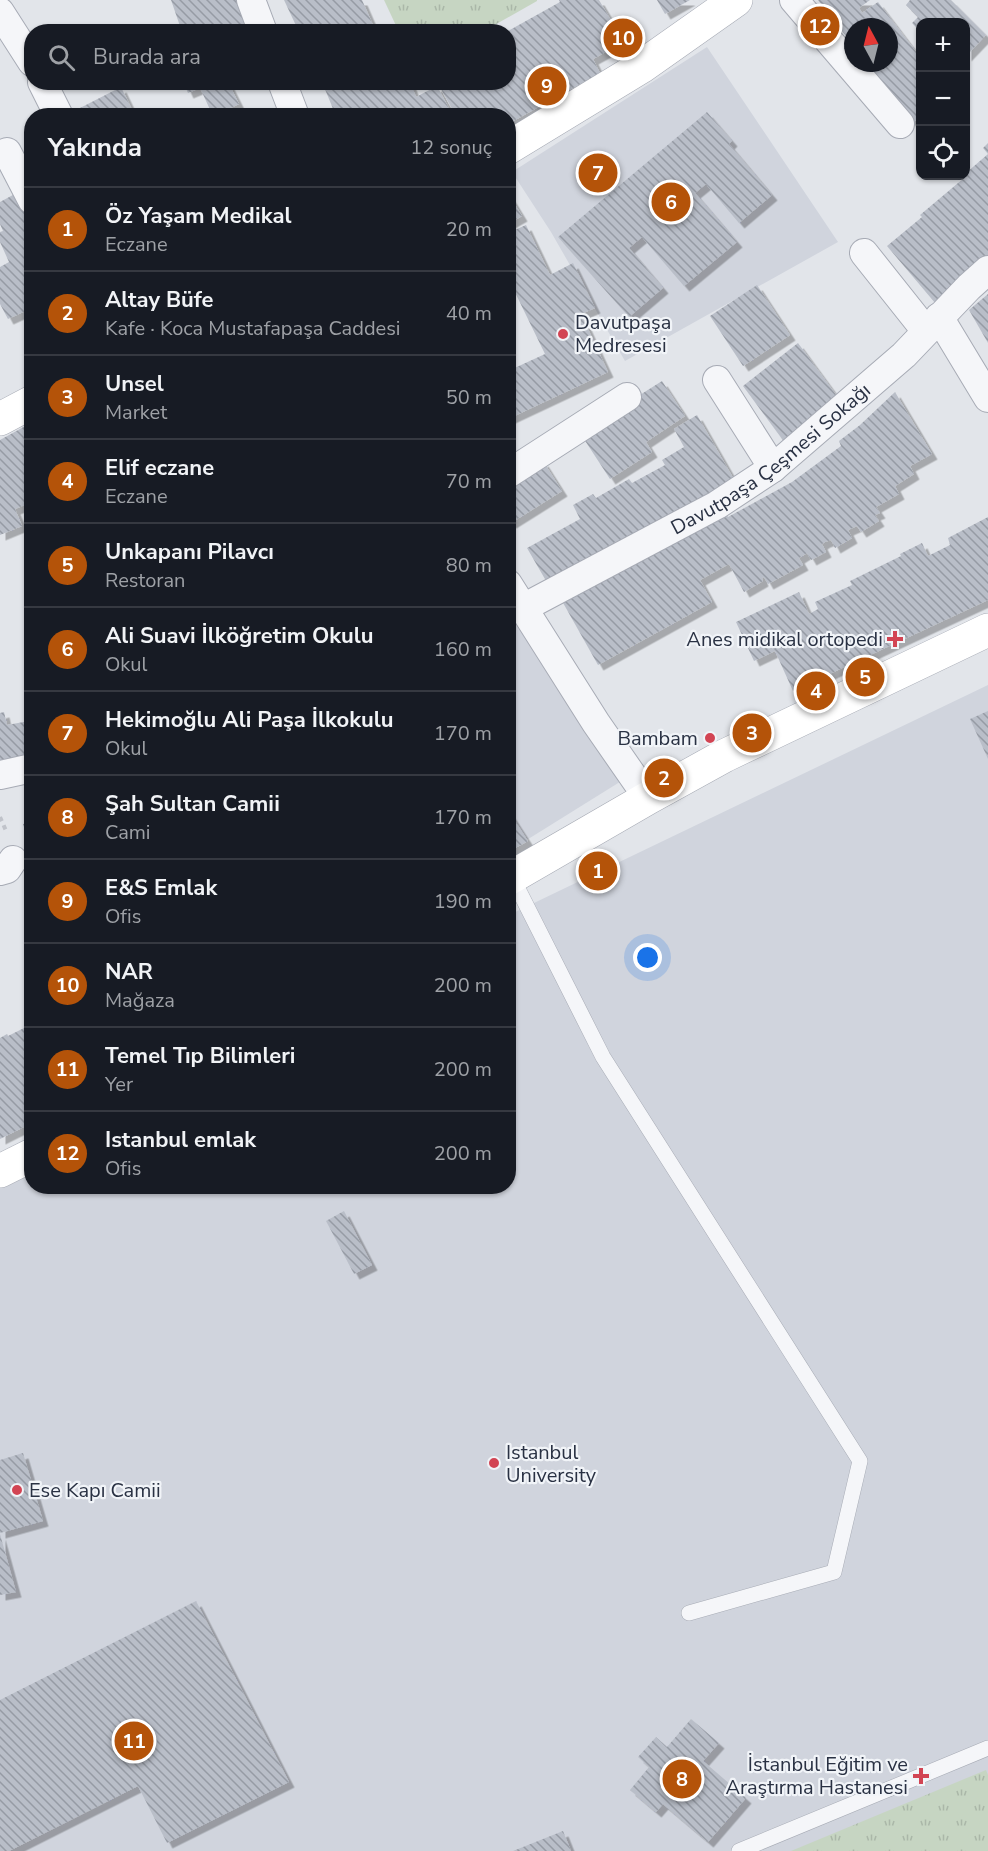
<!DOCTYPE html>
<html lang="tr">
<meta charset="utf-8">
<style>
:root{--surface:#171b24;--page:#20242c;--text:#f1f3f6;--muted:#9ea1a6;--line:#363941;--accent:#b45309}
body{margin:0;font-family:"Nunito Sans",sans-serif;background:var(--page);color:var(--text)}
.controls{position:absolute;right:18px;top:18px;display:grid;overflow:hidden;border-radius:12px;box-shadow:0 2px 4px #0004}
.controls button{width:54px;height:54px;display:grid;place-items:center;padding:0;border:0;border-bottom:2px solid var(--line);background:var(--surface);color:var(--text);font:30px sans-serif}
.compass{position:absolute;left:844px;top:18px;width:54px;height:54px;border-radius:50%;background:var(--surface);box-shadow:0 2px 4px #0004;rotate:353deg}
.you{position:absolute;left:648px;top:958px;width:21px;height:21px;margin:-15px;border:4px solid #fff;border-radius:50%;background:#1a73e8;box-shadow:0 0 0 9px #1a73e833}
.badge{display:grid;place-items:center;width:39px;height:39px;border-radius:50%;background:var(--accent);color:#fff;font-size:20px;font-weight:700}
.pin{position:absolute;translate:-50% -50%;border:3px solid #fff;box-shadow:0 2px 6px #0006}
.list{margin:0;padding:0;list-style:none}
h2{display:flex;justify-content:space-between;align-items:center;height:78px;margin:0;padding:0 24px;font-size:26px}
h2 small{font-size:20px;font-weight:400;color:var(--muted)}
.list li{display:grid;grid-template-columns:39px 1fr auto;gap:18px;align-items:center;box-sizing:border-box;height:84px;padding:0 24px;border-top:2px solid var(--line)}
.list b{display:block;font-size:22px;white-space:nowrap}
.list p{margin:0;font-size:20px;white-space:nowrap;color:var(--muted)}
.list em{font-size:20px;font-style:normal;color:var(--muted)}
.icon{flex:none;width:33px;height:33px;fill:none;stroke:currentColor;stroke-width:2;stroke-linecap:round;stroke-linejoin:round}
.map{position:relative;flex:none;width:988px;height:1851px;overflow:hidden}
.search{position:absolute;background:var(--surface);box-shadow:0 2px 4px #0004;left:24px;top:24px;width:492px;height:66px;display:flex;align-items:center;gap:15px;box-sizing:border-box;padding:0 21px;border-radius:24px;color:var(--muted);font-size:22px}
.panel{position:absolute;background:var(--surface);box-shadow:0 2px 4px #0004;left:24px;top:108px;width:492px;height:1086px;border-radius:24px}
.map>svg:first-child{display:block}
.built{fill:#d0d4dd}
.park{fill:url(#park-tufts)}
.building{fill:url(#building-back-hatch);filter:url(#shadow)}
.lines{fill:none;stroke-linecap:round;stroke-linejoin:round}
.lane-casing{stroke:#a7abb5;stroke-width:16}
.street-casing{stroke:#a7abb5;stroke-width:30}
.secondary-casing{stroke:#a7abb5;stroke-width:34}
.path{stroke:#c0c3ca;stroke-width:4;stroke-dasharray:4.5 4.5;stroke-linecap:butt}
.lane{stroke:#f5f6f9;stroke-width:15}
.street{stroke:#f5f6f9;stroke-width:28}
.secondary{stroke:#fff;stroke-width:33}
.poi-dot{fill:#d24453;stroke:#f1f4f8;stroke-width:2}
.labels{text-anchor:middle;stroke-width:4.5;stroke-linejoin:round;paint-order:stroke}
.poi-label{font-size:20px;fill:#293143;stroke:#f1f4f8;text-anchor:start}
.street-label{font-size:20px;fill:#293143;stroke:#f1f4f8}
</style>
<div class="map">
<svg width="988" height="1851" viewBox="0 0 988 1851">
<defs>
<pattern id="park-tufts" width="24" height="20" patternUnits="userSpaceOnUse" patternTransform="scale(1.5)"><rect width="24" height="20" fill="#c6d5c2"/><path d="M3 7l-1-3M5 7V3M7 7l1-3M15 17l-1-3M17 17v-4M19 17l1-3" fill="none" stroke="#aab7a8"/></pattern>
<pattern id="building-back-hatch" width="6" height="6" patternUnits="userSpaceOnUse" patternTransform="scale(1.5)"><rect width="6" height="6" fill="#b9bec8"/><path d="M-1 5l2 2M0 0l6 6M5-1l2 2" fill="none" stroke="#969ba4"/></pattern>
<filter id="shadow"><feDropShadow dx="5.5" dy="5.5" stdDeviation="0" flood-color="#0004"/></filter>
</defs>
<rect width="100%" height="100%" fill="#e2e5ea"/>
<g class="built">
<polygon points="707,47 838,242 625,361 551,232 512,172"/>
<polygon points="513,612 623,780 509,851 508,613"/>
<polygon points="988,685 988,1851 0,1851 0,1188 31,1170 32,1186 508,1186 509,915"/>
</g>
<g class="park">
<polygon points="384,0 537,0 537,1 484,31 399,32"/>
<polygon points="986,1770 988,1775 988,1851 791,1851"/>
</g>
<g class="building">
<polygon points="171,0 244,0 257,32 182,32"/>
<polygon points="284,0 362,0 376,32 299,32"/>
<polygon points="559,0 599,0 624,42 593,59 600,73 508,124 508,116 456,116 437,82 508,82 508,31 560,2"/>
<polygon points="657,0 690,0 665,14"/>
<polygon points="818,0 870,0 859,8 862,13 878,2 920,57 920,117 912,123 867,63 889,63 889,27 853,27 853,45"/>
<polygon points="910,0 951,0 986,35 966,56 966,22 920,22 920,32 912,23 918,17 906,5"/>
<polygon points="183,82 228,82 239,104 213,116 200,88 188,93"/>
<polygon points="322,82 410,82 416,97 437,86 453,116 336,116"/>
<polygon points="121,87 135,116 84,116 80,108"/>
<polygon points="707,112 732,141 729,144 772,195 739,223 706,184 695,193 737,242 684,286 642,237 629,248 663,288 629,317 558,237"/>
<polygon points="988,143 988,260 936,304 887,246 922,217 920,215 964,178 962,176 966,176 966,173 988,154 983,148"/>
<polygon points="22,190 32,210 32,308 8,319 0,304 0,267 9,262 0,242 0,232 3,231 0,224 0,202"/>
<polygon points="508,193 522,216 508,224"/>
<polygon points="526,225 550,275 573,263 595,308 581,314 608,372 508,419 508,371 545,354 508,278 508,233"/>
<polygon points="757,285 790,335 743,366 710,316"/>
<polygon points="988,294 988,343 969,310"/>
<polygon points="798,343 842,403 785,443 743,386"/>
<polygon points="662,381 685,416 646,442 652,452 610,479 580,433"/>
<polygon points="895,392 932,454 910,466 914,474 895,486 899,494 876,507 880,513 875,515 879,521 861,532 857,526 848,530 852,538 835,548 831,540 825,542 822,544 826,552 811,560 807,553 799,558 803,565 768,584 764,577 762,578 763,581 744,592 729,564 700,580 712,602 598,665 562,601 725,511 728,517 792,482 841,446 839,441 860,425"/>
<polygon points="697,415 736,483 623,546 619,540 599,551 602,556 549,586 527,548 580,519 573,505 593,494 596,498 629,479 632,483 665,465 662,460 684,447 674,429"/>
<polygon points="29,424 32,429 32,502 15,509 22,526 0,535 0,440"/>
<polygon points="543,461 562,491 511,523 508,520 508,483"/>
<polygon points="988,517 988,600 793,691 775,651 754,661 736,622 799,592 809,614 818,609 815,602 852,585 850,581 901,556 900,554 922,543 928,556 950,545 948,538"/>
<polygon points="988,711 988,759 970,719"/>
<polygon points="4,712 7,725 29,721 28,717 32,716 32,757 0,764 0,713"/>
<polygon points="508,810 528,841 508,852"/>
<polygon points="32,822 32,851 31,851 23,824"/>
<polygon points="32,1024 32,1123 0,1139 0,1038 7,1034 8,1036"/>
<polygon points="344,1211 372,1265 354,1274 326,1221"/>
<polygon points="23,1453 43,1521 0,1533 0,1460"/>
<polygon points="0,1534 16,1592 0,1595"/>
<polygon points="196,1601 289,1782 167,1843 138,1786 9,1851 0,1851 0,1700"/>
<polygon points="691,1719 719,1743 703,1761 746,1798 708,1842 663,1804 656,1812 630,1790 649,1767 638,1757 656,1737 667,1747"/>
<polygon points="563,1831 571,1851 513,1851"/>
</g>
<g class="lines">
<g class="lane-casing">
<g id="lane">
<polyline points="512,877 603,1057 860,1461 834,1572 689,1613"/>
<polyline points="739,1851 988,1748"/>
</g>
</g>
<g class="street-casing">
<g id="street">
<polyline points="251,0 263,32"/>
<polyline points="794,0 900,124"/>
<polyline points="0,12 32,62"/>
<polyline points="42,82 59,116"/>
<polyline points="282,82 295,116"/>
<polyline points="7,152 32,200"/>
<polyline points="864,253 926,331"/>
<polyline points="939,317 988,398"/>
<polyline points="717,380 773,468"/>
<polyline points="508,474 627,397"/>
<polyline points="508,584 596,723 648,798"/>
<path id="s1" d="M523,608l194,-103 56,-37 131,-113 65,-68 19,-17"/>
<polyline points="0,775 32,768"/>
<polyline points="0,871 7,869 13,860"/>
</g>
</g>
<g class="secondary-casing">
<g id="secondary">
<polyline points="508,148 641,67 736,0"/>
<polyline points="0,419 32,402"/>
<polyline points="508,879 648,798 724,756 988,630"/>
<polyline points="0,1171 32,1155"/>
</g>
</g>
<polyline class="path" points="0,817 7,833"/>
<use href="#lane" class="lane"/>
<use href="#street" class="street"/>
<use href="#secondary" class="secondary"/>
</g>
<g class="poi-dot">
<circle cx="563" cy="334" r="6"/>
<path d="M892 630h6v6h6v6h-6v6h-6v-6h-6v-6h6z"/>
<circle cx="710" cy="738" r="6"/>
<circle cx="494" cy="1463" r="6"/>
<circle cx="17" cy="1490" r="6"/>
<path d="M918 1767h6v6h6v6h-6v6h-6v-6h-6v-6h6z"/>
</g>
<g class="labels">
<g class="poi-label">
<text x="575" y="329">Davutpaşa<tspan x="575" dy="23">Medresesi</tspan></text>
<text x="883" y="646" text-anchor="end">Anes midikal ortopedi</text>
<text x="698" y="745" text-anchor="end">Bambam</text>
<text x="506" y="1459">Istanbul<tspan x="506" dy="23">University</tspan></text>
<text x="29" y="1497">Ese Kapı Camii</text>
<text x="908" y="1771" text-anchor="end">İstanbul Eğitim ve<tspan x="908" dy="23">Araştırma Hastanesi</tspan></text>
</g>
<g class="street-label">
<text dy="7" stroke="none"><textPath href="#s1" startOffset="290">Davutpaşa Çeşmesi Sokağı</textPath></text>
</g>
</g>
</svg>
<div class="controls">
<button>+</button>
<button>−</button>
<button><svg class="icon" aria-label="locate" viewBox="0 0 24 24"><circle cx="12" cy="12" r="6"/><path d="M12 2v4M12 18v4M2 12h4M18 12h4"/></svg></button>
</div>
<svg class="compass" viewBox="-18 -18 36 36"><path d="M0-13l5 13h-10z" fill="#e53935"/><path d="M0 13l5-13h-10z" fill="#9ea1a6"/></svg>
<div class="you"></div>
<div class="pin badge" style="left:598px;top:871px">1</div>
<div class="pin badge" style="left:664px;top:778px">2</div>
<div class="pin badge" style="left:752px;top:733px">3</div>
<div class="pin badge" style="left:816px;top:691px">4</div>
<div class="pin badge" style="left:865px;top:677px">5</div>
<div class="pin badge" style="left:671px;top:202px">6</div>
<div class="pin badge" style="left:598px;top:173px">7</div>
<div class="pin badge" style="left:682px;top:1779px">8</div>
<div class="pin badge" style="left:547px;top:86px">9</div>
<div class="pin badge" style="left:623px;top:38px">10</div>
<div class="pin badge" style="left:134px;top:1741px">11</div>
<div class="pin badge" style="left:820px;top:26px">12</div>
<div class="search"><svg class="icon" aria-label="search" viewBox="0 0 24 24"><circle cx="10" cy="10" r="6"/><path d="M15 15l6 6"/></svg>Burada ara</div>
<section class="panel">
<h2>Yakında<small>12 sonuç</small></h2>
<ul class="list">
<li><span class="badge">1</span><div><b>Öz Yaşam Medikal</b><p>Eczane</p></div><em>20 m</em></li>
<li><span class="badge">2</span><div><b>Altay Büfe</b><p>Kafe · Koca Mustafapaşa Caddesi</p></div><em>40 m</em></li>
<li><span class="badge">3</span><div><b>Unsel</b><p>Market</p></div><em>50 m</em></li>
<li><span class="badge">4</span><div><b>Elif eczane</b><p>Eczane</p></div><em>70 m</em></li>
<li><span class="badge">5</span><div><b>Unkapanı Pilavcı</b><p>Restoran</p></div><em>80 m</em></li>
<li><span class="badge">6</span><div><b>Ali Suavi İlköğretim Okulu</b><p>Okul</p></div><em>160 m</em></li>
<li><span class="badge">7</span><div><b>Hekimoğlu Ali Paşa İlkokulu</b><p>Okul</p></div><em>170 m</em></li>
<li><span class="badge">8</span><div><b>Şah Sultan Camii</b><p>Cami</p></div><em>170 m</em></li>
<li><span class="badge">9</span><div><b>E&amp;S Emlak</b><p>Ofis</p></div><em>190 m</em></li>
<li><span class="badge">10</span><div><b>NAR</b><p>Mağaza</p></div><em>200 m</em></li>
<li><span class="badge">11</span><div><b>Temel Tıp Bilimleri</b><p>Yer</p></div><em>200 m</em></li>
<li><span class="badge">12</span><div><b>Istanbul emlak</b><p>Ofis</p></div><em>200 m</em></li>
</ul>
</section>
</div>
